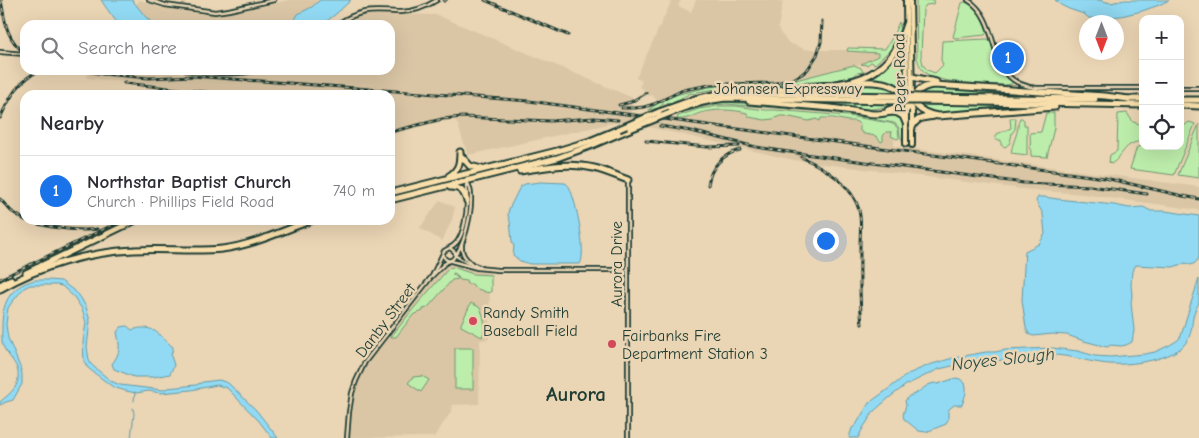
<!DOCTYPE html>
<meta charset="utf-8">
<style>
:root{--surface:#fff;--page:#f2f2f3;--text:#2b2b33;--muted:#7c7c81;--line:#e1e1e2;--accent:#1a73e8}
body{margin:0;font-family:"Comic Neue",sans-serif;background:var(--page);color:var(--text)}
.controls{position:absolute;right:15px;top:15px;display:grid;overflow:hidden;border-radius:10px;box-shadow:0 5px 20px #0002}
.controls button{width:45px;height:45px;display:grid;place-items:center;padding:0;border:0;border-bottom:1px solid var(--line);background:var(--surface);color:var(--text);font:25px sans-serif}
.compass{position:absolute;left:1079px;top:15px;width:45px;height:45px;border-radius:50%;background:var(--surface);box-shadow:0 5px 20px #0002;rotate:180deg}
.you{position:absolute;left:825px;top:240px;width:18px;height:18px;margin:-12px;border:4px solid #fff;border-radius:50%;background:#1a73e8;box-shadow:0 0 0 8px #1a73e833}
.badge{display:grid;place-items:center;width:32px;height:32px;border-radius:50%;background:var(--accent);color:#fff;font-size:16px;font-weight:700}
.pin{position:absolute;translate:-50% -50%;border:2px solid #fff;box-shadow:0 1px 5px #0006}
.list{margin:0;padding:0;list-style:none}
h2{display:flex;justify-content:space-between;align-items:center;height:65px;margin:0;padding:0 20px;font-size:21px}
h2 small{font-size:16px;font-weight:400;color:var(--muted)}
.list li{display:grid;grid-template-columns:32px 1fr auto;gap:15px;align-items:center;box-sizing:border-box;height:70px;padding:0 20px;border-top:1px solid var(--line)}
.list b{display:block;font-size:19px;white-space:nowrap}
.list p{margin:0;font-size:16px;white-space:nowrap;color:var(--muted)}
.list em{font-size:16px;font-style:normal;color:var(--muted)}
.icon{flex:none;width:28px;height:28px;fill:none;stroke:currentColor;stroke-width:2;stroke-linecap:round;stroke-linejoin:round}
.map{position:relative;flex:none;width:1199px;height:438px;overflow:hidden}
.search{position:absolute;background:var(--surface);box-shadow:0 5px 20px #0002;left:20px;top:20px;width:375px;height:55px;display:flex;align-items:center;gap:12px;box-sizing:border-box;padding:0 18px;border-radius:15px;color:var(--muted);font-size:19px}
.panel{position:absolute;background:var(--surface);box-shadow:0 5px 20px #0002;left:20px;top:90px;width:375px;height:135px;border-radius:15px}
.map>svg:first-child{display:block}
.built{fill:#dac6a5}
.green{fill:#bdedab;stroke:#6e9570}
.water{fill:#92daf4;stroke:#649ba7}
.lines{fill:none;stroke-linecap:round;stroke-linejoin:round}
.stream{stroke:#649ba7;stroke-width:1}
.minor-casing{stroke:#1f3d34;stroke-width:6}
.major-casing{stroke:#1f3d34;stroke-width:8}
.highway-casing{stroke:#1f3d34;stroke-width:9}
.minor{stroke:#ead5b4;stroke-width:2.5}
.major{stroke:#f8deab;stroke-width:4}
.highway{stroke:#f8deab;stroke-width:5}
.rail-casing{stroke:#1f3d34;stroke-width:3}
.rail{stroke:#ead5b4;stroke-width:1;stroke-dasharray:4;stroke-linecap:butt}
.highway-bridge-casing{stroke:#1f3d34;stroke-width:9;stroke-linecap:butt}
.highway-bridge{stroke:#f8deab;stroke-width:5}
.poi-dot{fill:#d1495b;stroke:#ead5b4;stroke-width:2}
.labels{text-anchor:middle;stroke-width:5;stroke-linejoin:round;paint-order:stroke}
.street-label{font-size:16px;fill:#1f3d34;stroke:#ead5b4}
.poi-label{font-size:16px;fill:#1f3d34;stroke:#ead5b4;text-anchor:start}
.water-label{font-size:18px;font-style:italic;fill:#2a4d47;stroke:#ead5b4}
.district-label{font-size:21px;font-weight:bold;fill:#1f3d34;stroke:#ead5b4}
</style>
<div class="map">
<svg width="1199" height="438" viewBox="0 0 1199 438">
<rect width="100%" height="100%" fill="#ead5b4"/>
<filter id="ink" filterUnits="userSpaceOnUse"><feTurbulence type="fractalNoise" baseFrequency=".02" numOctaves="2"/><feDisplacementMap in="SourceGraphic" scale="10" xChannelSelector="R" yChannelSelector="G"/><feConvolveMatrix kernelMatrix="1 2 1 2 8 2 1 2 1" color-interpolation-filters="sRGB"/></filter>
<g filter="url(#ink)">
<g class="built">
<polygon points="140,0 158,7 203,14 218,15 289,0 320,0 312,7 298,14 292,25 154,25 145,16 136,4"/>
<polygon points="672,0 681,0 678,6 691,12 696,0 774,0 783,2 778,27 781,34 789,43 807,50 808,49 815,49 815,50 847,50 848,51 875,52 879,54 878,56 861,64 792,81 786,84 726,85 709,87 685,92 668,98 659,103 652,95 649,96 643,90 644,89 639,87 642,81 636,78"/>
<polygon points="381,14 437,15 633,98 631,112 683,119 699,112 731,109 894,126 894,146 1199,187 1199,210 1082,194 1022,189 794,160 644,126 613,123 468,155 456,120 432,123 390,135 390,95 241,95 87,78 88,70 154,70 221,76 253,74 269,70 390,70 390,25 341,25 356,17 364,15"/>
<polygon points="440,200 455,207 452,220 442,241 420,228"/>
<polygon points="449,263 474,270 490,273 489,339 480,340 479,404 452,405 451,412 434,437 347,438 352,393 365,362 443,266"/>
</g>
<g class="green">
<path d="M916,0h18l-1,4 -7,1 -3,4 -2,46 2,10 4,5 8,3 8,-8 -2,-5 1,-19 46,-2 3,3c4,15 8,31 22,40l-2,2 -6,1c-19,-1 -63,-1 -78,-11 -6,-4 -8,-10 -10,-16z"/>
<path d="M964,2c13,3 20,16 24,28l-3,5 -30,3 -2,-1 9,-34z"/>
<polygon points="899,22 900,24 899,31 890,50 875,64 871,62 867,65 861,64 878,56 878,53 847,51 848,48 885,49 892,38"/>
<polygon points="903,38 903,90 897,86 859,81 876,72"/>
<polygon points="854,65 861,68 863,72 857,73 854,76 827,82 805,82 784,86 731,87 697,92 695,94 691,93 671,103 663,104 658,108 649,110 649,109 668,98 679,94 709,87 726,85 785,84 792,81"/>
<polygon points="871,83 888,86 899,92 788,91 857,84"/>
<polygon points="930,86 1057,95 922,93 920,91"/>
<path d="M725,102l170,12 5,2 4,8v15l-1,2c-6,-6 0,-13 -9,-18l-56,-10 -112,-9 -19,2 -31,8 29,-10z"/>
<path d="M798,103l97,1c-31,11 -65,3 -97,-1z"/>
<polygon points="919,105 1017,106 1026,107 937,114 927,112"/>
<path d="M719,106h17l29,4h10l73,6 42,7 5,2 3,4 1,9 -2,1 -6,-3 1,-4h-6l-3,4v5l-2,1 -5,-6 -12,-2 -4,-3v-6l-3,-3 -3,-1h-6l-15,-3h-12l-1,3 -4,-2 -7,2 -24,-5h-5l-7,3 -8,1 -16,-3 -2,-4c-15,-4 -32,-4 -47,0 -8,3 -15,7 -23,6l1,-3 21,-7z"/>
<polygon points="1046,113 1054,113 1054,128 1047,157 1031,156 1030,133 1041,132"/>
<path d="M1127,113l6,9 10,3v16c-21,2 -18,14 -32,23l-2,-2 1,-7 7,-4 1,-37z"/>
<polygon points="1010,118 1016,118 1015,129 1012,133 1010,143 1005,147 1001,145 1001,140 995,140 997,134 1011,128"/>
<path d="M1020,118h2l2,2v5h3v30l-16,-2c1,-9 6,-17 7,-26 0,-3 1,-6 2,-9z"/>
<polygon points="1189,122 1195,124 1174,175 1130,169 1137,147 1143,146 1180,146 1180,129"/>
<polygon points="1199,124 1199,178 1178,175"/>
<path d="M453,267l20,7 18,1v17c-6,2 -9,-3 -15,-3l-4,-5h-5l-1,-3 -6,-1 -4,-6 -3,-1v2l4,2 1,2 -6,1 -23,26 -2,2 -4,1v2l-10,4 -17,22h-5l23,-29 35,-40z"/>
<path d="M471,303l8,4c6,9 7,20 3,30l-21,-11v-2z"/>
<rect x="455" y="348" width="18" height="41"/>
<polygon points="422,376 429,380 421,392 408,383 413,377"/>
</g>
<g class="water">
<path d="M101,0h31l13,16 9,9h-34c-5,-4 -15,-19 -19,-25z"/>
<polygon points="320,0 351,0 337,13 322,25 292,25 298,14 312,7"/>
<polygon points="1055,0 1098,0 1111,3 1124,0 1169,0 1159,5 1142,11 1121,16 1108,17 1102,19 1089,18 1084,14 1069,9 1061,5"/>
<path d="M540,182l25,1c3,2 4,3 5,6 6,13 17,64 10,75h-50l-10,-3 -7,-6 1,-8 -2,-6 -2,-20 -2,-6 1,-6 11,-22 5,-3z"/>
<polygon points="1038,197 1044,197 1057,199 1114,205 1129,208 1143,207 1151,211 1165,211 1199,216 1199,258 1195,263 1191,265 1186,263 1173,267 1136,265 1132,271 1131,285 1132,295 1131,303 1134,330 1132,342 1126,345 1121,346 1111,345 1107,347 1084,341 1067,335 1052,334 1033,336 1029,334 1026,328 1022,300 1025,251 1039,244 1045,234 1043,214 1036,201"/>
<path d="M1199,279c0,7 0,16 0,23 -1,4 -4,7 -5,11 -3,11 -1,22 -10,32 -14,16 -62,22 -83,18 -16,-2 -29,-7 -45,-8l-95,9 -22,5 -33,16 -16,12 -16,14 -11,17 -5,10h-9l3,-10 4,-3 13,-22 18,-13 21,-16 21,-9 24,-7 33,-6h9l10,-2 47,-2 26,3 17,5 15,1 35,-3 10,-2 15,-7 8,-5 3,-4 9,-30z"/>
<path d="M35,280h13l13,1 16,12 4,5 5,9 4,14 -3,26 2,13 2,4 3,3 17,14 9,4 43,5 5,-2 28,-3 7,-3 16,-2 9,3 28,27 22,28h-6l-13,-17 -32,-33 -10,-3 -26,5 -30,3 -12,-2 -13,2 -10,-2 -13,-4 -20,-15 -6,-5 -3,-6 -1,-19 3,-19 -4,-14 -8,-12 -12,-11 -5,-1h-27l-6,3 -12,14 -4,6 -1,8 -1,9 2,13 12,29 2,7v10l-9,16 -7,2 -6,3v-3c8,-7 17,-13 18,-23 2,-14 -8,-20 -14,-31 -3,-6 -2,-13 -2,-19 0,-25 6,-42 33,-49z"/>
<path d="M127,326l5,4c22,-7 26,5 41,17l-2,9 3,9 -4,9 -17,3h-19l-20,-8 -2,-5c9,-12 8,-17 5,-32l4,-5z"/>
<polygon points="956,378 960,379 965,383 966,387 966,393 962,405 954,405 948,410 948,419 946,424 926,432 919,431 904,419 903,415 906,405 905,401 909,396 915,394 928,385 934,383 938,384"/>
</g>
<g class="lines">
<g class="stream">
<polyline points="134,401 135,392"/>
<polyline points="131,438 134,414 133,408"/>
</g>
<g class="minor-casing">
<g id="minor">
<polyline points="149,0 165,5 215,12 229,10 274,0"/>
<path d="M968,0c37,23 14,83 69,88h106"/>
<path d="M336,25c9,-6 18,-11 29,-13 12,-2 24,0 35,0 14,0 26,-5 37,-12"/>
<polyline points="0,52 25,54"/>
<path d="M186,70c24,2 48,6 72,0"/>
<polyline points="1180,88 1199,88"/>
<polyline points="628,180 628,438"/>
<polyline points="467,196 466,186 467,183"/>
<path d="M462,244c-1,9 2,13 9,19"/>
<path d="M456,254c10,-11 21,-59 11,-72"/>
<path d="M443,255c3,9 13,6 12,-3l-5,-4"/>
<polyline points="456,256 466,262 480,267"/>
<polyline points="451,261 477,268 498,270 627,270"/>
<path d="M433,274l11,-23c5,-3 9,-4 13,-9 7,-9 10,-29 10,-40"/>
<polyline points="347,438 349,412 352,393 356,381 365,362 432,276 444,264 449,261"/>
</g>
</g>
<g class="major-casing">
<g id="major">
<polyline points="906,0 907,88"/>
<polyline points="910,0 912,98"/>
<polyline points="912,108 912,145"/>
<polyline points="906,144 906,100"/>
</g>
</g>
<g class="highway-casing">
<g id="highway">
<polyline points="912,77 936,82"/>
<path d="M858,82c15,-1 36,-1 46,13 3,4 5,10 8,15"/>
<path d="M907,85c3,18 12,28 31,31l117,-9"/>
<path d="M757,91c18,-1 36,-3 54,-4 25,-3 54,-4 73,-23 12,-11 17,-25 22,-40"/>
<polyline points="921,97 1095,99"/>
<polyline points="1128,99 1143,99"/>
<polyline points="1180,100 1199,100"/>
<path d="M749,101l82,7 36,5c10,3 19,-1 29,-1l7,4 3,7"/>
<polyline points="920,101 1143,105"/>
<polyline points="1180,105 1199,106"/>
<polyline points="888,110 899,106 906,100"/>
<path d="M906,111c6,-14 12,-25 28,-26l171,11 24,3"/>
<polyline points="659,112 695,99 718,94 777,94 897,96"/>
<path d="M670,113c19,-8 36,-13 56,-15l170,3"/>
<path d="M912,128c4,-11 12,-10 22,-12"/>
<polyline points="462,157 470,166 482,169"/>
<path d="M520,171c25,-4 49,-9 74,-3 12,3 23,8 34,12"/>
<path d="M449,176c10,-6 11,-13 11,-24"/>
<path d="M450,187c10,0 14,4 17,14"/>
<polyline points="390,193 557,151 590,141 619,129"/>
<polyline points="390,200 557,158 590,146 630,129"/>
<polyline points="26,273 136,220"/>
<polyline points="0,285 11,279"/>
<path d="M0,289c40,-23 88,-37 134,-39 30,-2 59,2 88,-1 32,-4 62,-19 91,-29"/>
</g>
</g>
<use href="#minor" class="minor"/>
<use href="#major" class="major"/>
<use href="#highway" class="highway"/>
<g class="rail-casing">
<g id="rail">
<path d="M1,0c4,22 5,39 24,53"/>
<polyline points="485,0 568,35"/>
<polyline points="444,1 446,0"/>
<polyline points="81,70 103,74 149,78 193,76 529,101 1105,178 1183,196 1199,199"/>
<polyline points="124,83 231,95"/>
<polyline points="619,105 631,102 646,93"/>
<polyline points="622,108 635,108 644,107 654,104 683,90 710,85 727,84 776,83 793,79 802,74 808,69 817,55 821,42 822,21"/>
<path d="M0,118c10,-21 19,-39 41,-48"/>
<polyline points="660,126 691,131 756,147 782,151 1024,183 1090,186 1147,194"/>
<polyline points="390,132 442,119 462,117 550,121 594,118 618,120"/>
<polyline points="646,141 707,147 739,146"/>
<path d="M801,157c20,9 44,23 54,43 8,14 5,31 5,46 0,26 -1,52 2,78"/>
<path d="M708,185c2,-18 15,-31 32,-35"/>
<polyline points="0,199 11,211 25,220"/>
<path d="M26,220c17,7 53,12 71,9"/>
<polyline points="0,279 123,220"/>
</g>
</g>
<use href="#rail" class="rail"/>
<g class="highway-bridge-casing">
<g id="highway-bridge">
<polyline points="897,96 921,97"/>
<polyline points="896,101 920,101"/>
<polyline points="619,129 659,112"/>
<polyline points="630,129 670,113"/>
</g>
</g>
<use href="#highway-bridge" class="highway-bridge"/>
</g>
</g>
<g class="poi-dot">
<circle cx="473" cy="321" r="5"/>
<circle cx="612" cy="344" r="5"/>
</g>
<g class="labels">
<g class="street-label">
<text transform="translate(899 73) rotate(-91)" y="6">Peger Road</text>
<text x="788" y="94">Johansen Expressway</text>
<text transform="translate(616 264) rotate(-90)" y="6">Aurora Drive</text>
<text transform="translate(385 320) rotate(-53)" y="6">Danby Street</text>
</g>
<g class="poi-label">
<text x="483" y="318">Randy Smith<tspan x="483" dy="18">Baseball Field</tspan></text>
<text x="622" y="341">Fairbanks Fire<tspan x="622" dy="18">Department Station 3</tspan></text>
</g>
<g class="water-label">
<text transform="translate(1003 359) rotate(-6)" y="6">Noyes Slough</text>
</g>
<g class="district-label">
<text x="576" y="401">Aurora</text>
</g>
</g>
</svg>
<div class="controls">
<button>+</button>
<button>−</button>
<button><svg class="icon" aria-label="locate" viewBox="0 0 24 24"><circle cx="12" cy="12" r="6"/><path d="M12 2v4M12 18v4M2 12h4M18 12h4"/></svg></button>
</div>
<svg class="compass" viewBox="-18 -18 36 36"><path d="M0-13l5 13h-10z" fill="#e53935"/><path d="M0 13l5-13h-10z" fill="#7c7c81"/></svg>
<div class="you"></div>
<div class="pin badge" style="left:1008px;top:58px">1</div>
<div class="search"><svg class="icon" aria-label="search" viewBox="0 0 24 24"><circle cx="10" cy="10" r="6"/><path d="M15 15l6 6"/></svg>Search here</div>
<section class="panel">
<h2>Nearby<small></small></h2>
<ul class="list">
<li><span class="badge">1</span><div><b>Northstar Baptist Church</b><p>Church · Phillips Field Road</p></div><em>740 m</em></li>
</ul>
</section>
</div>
